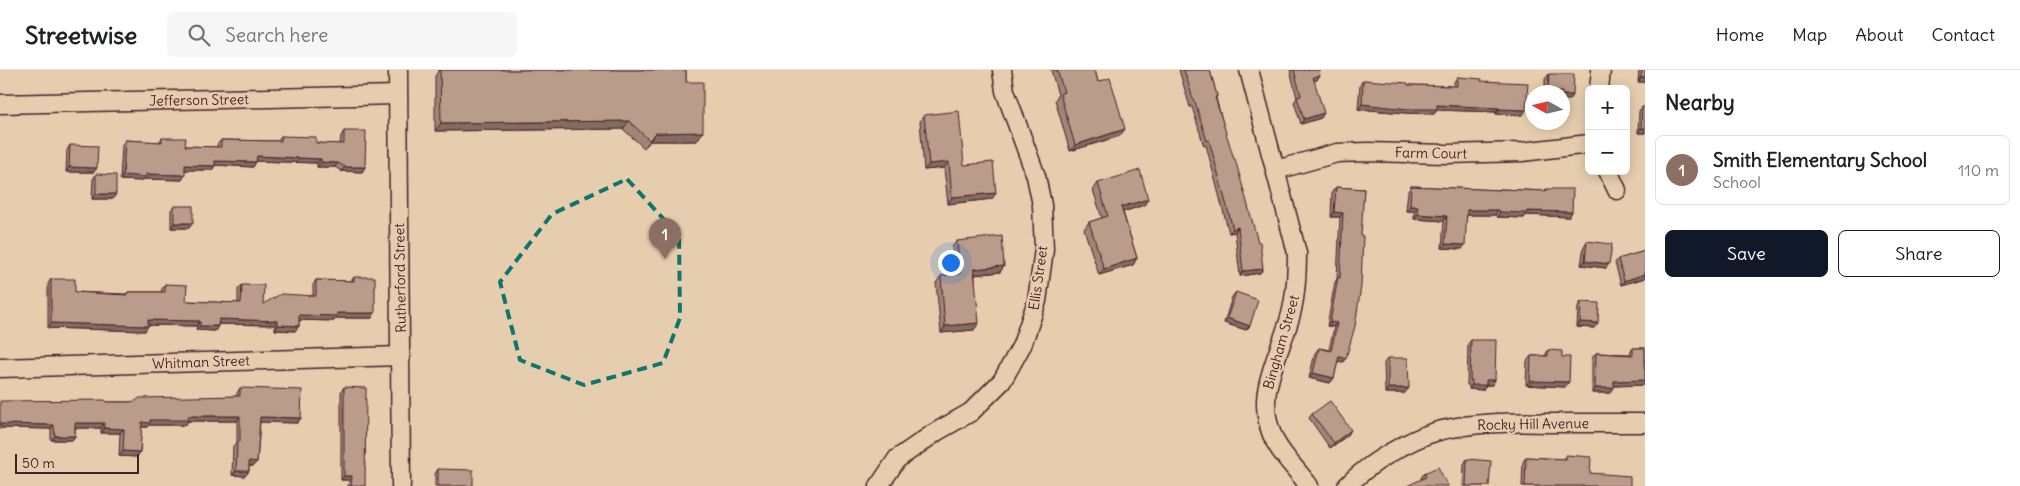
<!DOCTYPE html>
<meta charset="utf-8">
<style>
:root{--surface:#fff;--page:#f6f6f6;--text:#202124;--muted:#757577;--line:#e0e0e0;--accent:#111827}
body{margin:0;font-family:Delius,sans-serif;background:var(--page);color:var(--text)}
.controls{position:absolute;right:15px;top:15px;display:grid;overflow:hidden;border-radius:8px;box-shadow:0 2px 12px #0003}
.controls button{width:45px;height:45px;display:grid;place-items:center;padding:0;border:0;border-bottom:1px solid var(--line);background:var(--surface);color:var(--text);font:25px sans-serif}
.compass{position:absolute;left:1525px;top:15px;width:45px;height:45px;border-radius:50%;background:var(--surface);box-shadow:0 2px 12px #0003;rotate:278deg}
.scale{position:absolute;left:15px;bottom:12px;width:124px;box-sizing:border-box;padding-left:5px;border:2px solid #4a1f2b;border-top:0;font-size:14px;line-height:18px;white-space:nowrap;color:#4a1f2b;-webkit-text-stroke:4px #e6cdae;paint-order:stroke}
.you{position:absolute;left:950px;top:192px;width:18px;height:18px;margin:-12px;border:4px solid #fff;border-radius:50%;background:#1a73e8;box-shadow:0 0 0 8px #1a73e833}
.badge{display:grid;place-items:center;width:32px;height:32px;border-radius:50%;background:var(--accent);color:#fff;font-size:16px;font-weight:700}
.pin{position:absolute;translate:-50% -41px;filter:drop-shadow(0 1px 2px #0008)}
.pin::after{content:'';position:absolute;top:26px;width:18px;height:15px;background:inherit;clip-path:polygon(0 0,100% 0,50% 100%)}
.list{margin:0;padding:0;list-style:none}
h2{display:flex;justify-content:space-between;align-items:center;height:65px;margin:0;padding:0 20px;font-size:21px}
h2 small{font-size:16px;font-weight:400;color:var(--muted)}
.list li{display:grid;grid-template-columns:32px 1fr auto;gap:15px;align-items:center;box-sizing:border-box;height:70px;margin:0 10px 10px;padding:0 10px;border:1px solid var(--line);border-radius:8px}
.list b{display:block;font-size:19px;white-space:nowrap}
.list p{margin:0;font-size:16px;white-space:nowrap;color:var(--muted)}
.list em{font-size:16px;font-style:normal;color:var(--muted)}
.actions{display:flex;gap:10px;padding:15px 20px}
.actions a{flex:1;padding:11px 0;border:1px solid var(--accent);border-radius:8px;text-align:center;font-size:18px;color:var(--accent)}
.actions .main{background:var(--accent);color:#fff}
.icon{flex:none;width:28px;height:28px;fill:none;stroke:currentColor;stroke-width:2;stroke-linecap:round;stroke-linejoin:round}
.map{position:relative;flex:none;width:1645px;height:416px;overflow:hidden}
header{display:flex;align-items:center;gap:30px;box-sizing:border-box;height:70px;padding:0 25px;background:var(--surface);border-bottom:1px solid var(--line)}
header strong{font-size:24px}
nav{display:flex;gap:28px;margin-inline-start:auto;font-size:18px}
.search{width:350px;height:45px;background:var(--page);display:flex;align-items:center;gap:12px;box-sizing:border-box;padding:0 18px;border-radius:8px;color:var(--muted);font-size:19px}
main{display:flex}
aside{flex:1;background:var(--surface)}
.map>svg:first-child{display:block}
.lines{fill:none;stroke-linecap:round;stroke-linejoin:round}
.minor-casing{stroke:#4a1f2b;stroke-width:21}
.minor{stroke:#e6cdae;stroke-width:18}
.wall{fill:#a08677;stroke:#4a1f2b}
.shaded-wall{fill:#826d61;stroke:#4a1f2b}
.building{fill:#ba9c8a;stroke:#4a1f2b}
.marked{fill:none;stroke:#0f766e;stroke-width:4;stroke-dasharray:10 6;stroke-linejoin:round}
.labels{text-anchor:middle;stroke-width:4;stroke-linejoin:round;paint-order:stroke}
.street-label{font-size:14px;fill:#4a1f2b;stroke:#e6cdae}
</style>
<header>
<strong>Streetwise</strong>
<div class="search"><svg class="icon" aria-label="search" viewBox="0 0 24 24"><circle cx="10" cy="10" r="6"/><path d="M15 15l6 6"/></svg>Search here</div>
<nav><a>Home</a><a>Map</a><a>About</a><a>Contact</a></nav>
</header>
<main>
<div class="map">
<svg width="1645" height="416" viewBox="0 0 1645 416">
<rect width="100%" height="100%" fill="#e6cdae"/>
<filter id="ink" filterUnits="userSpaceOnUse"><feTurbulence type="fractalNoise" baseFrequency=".02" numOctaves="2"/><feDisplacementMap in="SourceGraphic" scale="10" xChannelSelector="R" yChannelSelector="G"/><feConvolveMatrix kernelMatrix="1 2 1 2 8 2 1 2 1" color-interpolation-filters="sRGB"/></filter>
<g filter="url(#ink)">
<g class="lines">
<g class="minor-casing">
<g id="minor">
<polyline points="398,0 401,416"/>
<path d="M1249,0l48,183c0,22 -1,41 -6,61 -12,45 -40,83 -15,129 9,16 23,29 33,43"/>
<polyline points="1599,19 1601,0"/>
<polyline points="0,34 397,25"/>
<polyline points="1276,100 1337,83 1367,82 1447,84 1522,82 1589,74"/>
<polyline points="1608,101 1617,120"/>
<polyline points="0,298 401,286"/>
<polyline points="879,416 897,389 936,362 971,342 1002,311 1022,275 1037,231 1044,179 1042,135 1036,106 1005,21 1002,0"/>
<path d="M1347,416c22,-23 61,-46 91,-55 36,-9 74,-9 111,-8 32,0 64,0 96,0"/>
</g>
</g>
<use href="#minor" class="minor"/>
</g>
<g class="wall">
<polygon points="439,0 686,0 686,12 697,71 650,71 644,78 623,59 435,61 435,6"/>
<polygon points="1051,0 1095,0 1098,12 1120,66 1070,81 1055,30 1058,25"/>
<polygon points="1179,0 1210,0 1217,26 1216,28 1263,199 1260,203 1240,206 1235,162 1229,163 1206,75 1204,76 1192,37 1190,37"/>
<polygon points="1290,0 1319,0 1317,10 1314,10 1321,48 1301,54 1294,32 1297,28"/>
<polygon points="1639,0 1645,0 1645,12 1638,12"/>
<polygon points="1549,4 1573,25 1570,30 1562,22 1545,22 1545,9"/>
<polygon points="1457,7 1481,11 1523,45 1496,44 1496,42 1437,40 1434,44 1405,43 1358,39 1360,15 1363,10 1408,15 1454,16 1454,12"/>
<polygon points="1642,37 1645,63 1638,63 1639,41"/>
<polygon points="924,45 964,95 992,129 948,134 944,98 924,100 920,51"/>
<polygon points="344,61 365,97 362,102 341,101 335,97 317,97 317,93 256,91 253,97 215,95 212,100 185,100 182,110 144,109 142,111 120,110 122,75 125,70 159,72 162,68 185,76 217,77 217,75 221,70 278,71 281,66 316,73 340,74 341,66"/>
<polygon points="70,75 94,102 66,102 67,80"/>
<polygon points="96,104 113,129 92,129 93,109"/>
<polygon points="1098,113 1148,129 1144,135 1123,142 1137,188 1133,195 1099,205 1084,159 1089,152 1102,148 1093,120"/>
<polygon points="1411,116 1499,120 1500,119 1544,121 1546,119 1569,147 1526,145 1524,148 1497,147 1495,145 1467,145 1462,179 1442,178 1444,151 1414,149 1414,141 1406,141 1408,121"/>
<polygon points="1336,117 1364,119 1343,292 1338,291 1334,308 1330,313 1309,308 1315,283 1319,278 1329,280 1334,257 1327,256 1335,212 1337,209 1340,147 1331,147 1332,122"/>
<polygon points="174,136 189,158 171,158 171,140"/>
<polygon points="957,171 1004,196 1000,202 975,205 974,260 941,263 936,213 941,206 955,205 952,177"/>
<polygon points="1587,171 1606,198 1581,195 1584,176"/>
<polygon points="1645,181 1645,208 1621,215 1615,193 1618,189"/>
<polygon points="354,207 372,248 336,248 334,251 299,250 299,256 295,261 275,260 275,255 218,254 218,256 215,261 196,260 197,256 148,255 145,261 48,258 48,214 51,209 75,222 126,224 128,222 161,222 162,219 165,214 186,231 238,233 238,219 242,215 263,234 313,226 313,215 316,210 351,211"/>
<polygon points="1236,222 1246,260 1224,253 1232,227"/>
<polygon points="1581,232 1594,258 1577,257 1578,236"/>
<polygon points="1471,270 1495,310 1492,315 1486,315 1483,320 1469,319 1469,315 1467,315 1468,274"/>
<polygon points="1633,278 1645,278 1645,315 1614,316 1610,323 1592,323 1592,288 1596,283 1630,284 1630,283"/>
<polygon points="1548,280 1562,287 1565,317 1526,315 1527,291 1531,286 1545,286"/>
<polygon points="1388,288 1405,323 1385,323 1384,293"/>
<polygon points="344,317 365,416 348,416 349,410 341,410 341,322"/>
<polygon points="240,318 301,348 297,353 260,352 257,392 253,396 249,396 249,401 245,406 232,405 233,376 237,372 237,351 188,351 185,355 149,355 147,357 141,357 140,382 137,387 119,386 120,363 101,363 101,358 75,358 75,366 72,370 51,370 51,359 0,358 107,332 128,332 237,326 237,323"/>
<polygon points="1312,344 1348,365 1330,378 1309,348"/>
<polygon points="1566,385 1590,403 1630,416 1522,416 1523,392 1526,387 1563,389"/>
<polygon points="1467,389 1489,416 1463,416 1464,394"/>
<polygon points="438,399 473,416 435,416 435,404"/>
<polygon points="1424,403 1448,416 1421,409 1421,408"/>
</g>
<g class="shaded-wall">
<polygon points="1320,5 1317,10 1309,12 1313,7"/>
<polygon points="1641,7 1645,7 1645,12 1638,12"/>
<polygon points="1562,25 1573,25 1570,30 1562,30"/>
<polygon points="1362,34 1437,35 1499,38 1496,42 1437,40 1434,44 1405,43 1358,39"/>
<polygon points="1499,39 1526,40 1523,45 1496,44"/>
<polygon points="1324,43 1321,48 1301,54 1304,49"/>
<polygon points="629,51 623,59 435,61 441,53"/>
<polygon points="1641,58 1645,58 1645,63 1638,63"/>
<polygon points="1125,59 1120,66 1070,81 1075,75"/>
<polygon points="703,62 697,71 650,71 644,78 656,63"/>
<polygon points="257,86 321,89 317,93 253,91"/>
<polygon points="215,91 256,92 253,97 212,95"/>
<polygon points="321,92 338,93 335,97 317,97"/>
<polygon points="949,92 944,98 924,100 929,94"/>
<polygon points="185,95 215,96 212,100 182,100"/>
<polygon points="69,97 97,98 94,102 66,102"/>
<polygon points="345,97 365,97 362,102 341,101"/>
<polygon points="146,104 185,105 182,110 144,109 142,111 120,110 123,105"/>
<polygon points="996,123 992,129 948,134 952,127"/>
<polygon points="96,124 116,124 113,129 92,129"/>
<polygon points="1148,129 1144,135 1117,144 1121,137"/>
<polygon points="1410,136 1418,136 1414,141 1406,141"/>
<polygon points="1467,140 1498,140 1495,145 1464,145"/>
<polygon points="1527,141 1572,142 1569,147 1526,145 1524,148 1497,147 1500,142"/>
<polygon points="1334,142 1343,143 1340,147 1331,147"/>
<polygon points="1417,144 1447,146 1444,151 1414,149"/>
<polygon points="174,153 193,153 189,158 171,158"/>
<polygon points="1238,157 1235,162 1229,163 1233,159"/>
<polygon points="1445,174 1465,175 1462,179 1442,178"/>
<polygon points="1137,188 1133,195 1099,205 1104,199"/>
<polygon points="1585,191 1609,194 1606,198 1581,195"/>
<polygon points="1004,196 1000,202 970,205 974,199"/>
<polygon points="1263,199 1260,203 1240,206 1243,201"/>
<polygon points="1645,204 1645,208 1621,215 1624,211"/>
<polygon points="337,243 375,243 372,248 336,248 334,251 296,250 299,245"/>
<polygon points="1227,248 1250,256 1246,260 1224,253"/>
<polygon points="219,249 278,251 275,255 215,254"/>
<polygon points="148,250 200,251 197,256 145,255"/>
<polygon points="1330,252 1337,253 1334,257 1327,256"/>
<polygon points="1580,252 1598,253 1594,258 1577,257"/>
<polygon points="51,253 148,256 145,261 48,258"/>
<polygon points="979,253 974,260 941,263 945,256"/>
<polygon points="278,255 299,256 295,261 275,260"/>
<polygon points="200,256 218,256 215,261 196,260"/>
<polygon points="1339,286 1346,288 1343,292 1336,291"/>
<polygon points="1313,303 1334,308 1330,313 1309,308"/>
<polygon points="1486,310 1495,310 1492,315 1486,315 1483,320 1469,319 1472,315"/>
<polygon points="1645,310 1645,315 1611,316 1614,311"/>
<polygon points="1530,311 1569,312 1565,317 1526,315"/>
<polygon points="1388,318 1409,318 1405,323 1385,323"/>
<polygon points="1595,318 1614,318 1610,323 1592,323"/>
<polygon points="188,346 240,346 237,351 188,351 185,355 149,355 147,357 138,357 142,352 150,350"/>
<polygon points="260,347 301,348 297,353 257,352"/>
<polygon points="75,353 104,353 101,358 72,358"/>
<polygon points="0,354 54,355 51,359 0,358"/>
<polygon points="104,358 124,359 120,363 101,363"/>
<polygon points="1351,360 1348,365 1330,378 1334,373"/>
<polygon points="55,366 75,366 72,370 51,370"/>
<polygon points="123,381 140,382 137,387 119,386"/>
<polygon points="249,391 257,392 253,396 246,396"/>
<polygon points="236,401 249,401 245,406 232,405"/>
<polygon points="344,406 352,406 349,410 341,410"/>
</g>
<g class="building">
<polygon points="440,0 686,0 686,12 703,12 703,62 656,63 649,70 629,51 441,53"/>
<polygon points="1057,0 1095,0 1098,12 1110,8 1125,59 1075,75 1060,24 1064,22"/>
<polygon points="1184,0 1210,0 1217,26 1215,27 1234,89 1235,89 1258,172 1260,172 1263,199 1243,201 1238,157 1233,159 1209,70 1207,71 1195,32 1194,32"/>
<polygon points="1294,0 1319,0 1320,5 1313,7 1324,43 1304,49 1297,27 1301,26"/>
<polygon points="1642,0 1645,0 1645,7 1641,7"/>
<polygon points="1549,4 1574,4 1573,25 1562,25 1562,22 1548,22"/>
<polygon points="1457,7 1482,9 1481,11 1528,13 1526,40 1499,39 1499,38 1437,35 1437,39 1408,39 1362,34 1363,10 1408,13 1408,15 1457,16"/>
<polygon points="1642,37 1645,37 1645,58 1641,58"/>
<polygon points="959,41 964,95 993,92 996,123 952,127 949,92 929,94 924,45"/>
<polygon points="344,61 366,61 365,97 345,97 338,93 321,92 321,89 257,86 256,92 215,91 215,96 185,95 185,105 146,104 146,107 123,105 125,70 162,72 162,68 186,68 185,76 221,77 221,70 281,71 281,66 316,67 316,73 344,74"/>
<polygon points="70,75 98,76 97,98 69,97"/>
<polygon points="1140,100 1148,129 1121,137 1137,188 1104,199 1089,152 1108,146 1098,113"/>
<polygon points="96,104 116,105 116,124 96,124"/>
<polygon points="1411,116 1500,120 1500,119 1546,121 1546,119 1573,119 1572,142 1527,141 1527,143 1500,142 1498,140 1467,140 1465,175 1445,174 1447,146 1417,144 1418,136 1410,136"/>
<polygon points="1336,117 1364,119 1361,166 1363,166 1361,216 1355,256 1346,288 1339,286 1334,308 1313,303 1319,278 1331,281 1337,253 1330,252 1338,207 1340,208 1343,143 1334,142"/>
<rect x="174" y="136" width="19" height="17"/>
<polygon points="1002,166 1004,196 974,199 979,253 945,256 941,206 960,204 957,171"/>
<polygon points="1587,171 1612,174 1609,194 1585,191"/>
<polygon points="1645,181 1645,204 1624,211 1618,189"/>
<polygon points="354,207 375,207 375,243 337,243 337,246 299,245 299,256 278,255 278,251 219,249 218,256 200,256 200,251 148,250 148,256 51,253 51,209 75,209 75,222 127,225 128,222 165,222 165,214 187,215 186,231 241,233 242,215 264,215 263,234 281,224 316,226 316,210 354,211"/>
<polygon points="1236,222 1258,230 1250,256 1227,248"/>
<polygon points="1581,232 1599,233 1598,253 1580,252"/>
<polygon points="1471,270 1496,270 1495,310 1486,310 1486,315 1472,315 1472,310 1470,310"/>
<polygon points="1633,278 1645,278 1645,310 1614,311 1614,318 1595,318 1596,283 1633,285"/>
<polygon points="1548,280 1562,281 1562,287 1570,287 1569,312 1530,311 1531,286 1548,286"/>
<polygon points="1388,288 1408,288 1409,318 1388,318"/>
<polygon points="344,317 366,318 365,416 351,416 352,406 344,406"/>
<polygon points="240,318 302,320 301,348 260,347 257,392 249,391 249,401 236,401 237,372 240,372 240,346 188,346 188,350 150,350 150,353 142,352 140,382 123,381 124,359 104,358 104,353 75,353 75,366 55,366 54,355 0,354 0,331 105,330 107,332 128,332 136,331 139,328 240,326"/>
<polygon points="1330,331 1351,360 1334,373 1312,344"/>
<polygon points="1566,385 1591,387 1590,403 1630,406 1630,416 1525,416 1526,387 1566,389"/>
<polygon points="1467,389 1491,391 1489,416 1466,416"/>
<polygon points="1438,397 1448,416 1407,416 1426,407 1424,403"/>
<polygon points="438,399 473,400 473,416 438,416"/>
</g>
</g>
<path class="marked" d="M627,109l52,57 1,82 -17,45 -79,22 -64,-25 -20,-78 52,-68z"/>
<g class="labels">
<g class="street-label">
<text transform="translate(199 30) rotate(-1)" y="5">Jefferson Street</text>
<text transform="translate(1431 83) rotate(1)" y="5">Farm Court</text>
<text transform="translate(400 208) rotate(-91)" y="5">Rutherford Street</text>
<text transform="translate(1038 208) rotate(-82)" y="5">Ellis Street</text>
<text transform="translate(1281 272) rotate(-74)" y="5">Bingham Street</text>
<text transform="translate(201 292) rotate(-2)" y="5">Whitman Street</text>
<text transform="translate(1533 354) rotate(-1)" y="5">Rocky Hill Avenue</text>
</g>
</g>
</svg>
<div class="controls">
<button>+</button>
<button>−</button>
</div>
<svg class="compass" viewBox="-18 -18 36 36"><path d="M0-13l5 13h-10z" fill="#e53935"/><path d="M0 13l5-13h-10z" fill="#757577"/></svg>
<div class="scale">50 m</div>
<div class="you"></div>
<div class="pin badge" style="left:665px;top:189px;background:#8d6e63">1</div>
</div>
<aside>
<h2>Nearby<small></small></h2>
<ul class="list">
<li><span class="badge" style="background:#8d6e63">1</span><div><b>Smith Elementary School</b><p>School</p></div><em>110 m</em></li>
</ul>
<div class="actions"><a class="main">Save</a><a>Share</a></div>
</aside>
</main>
